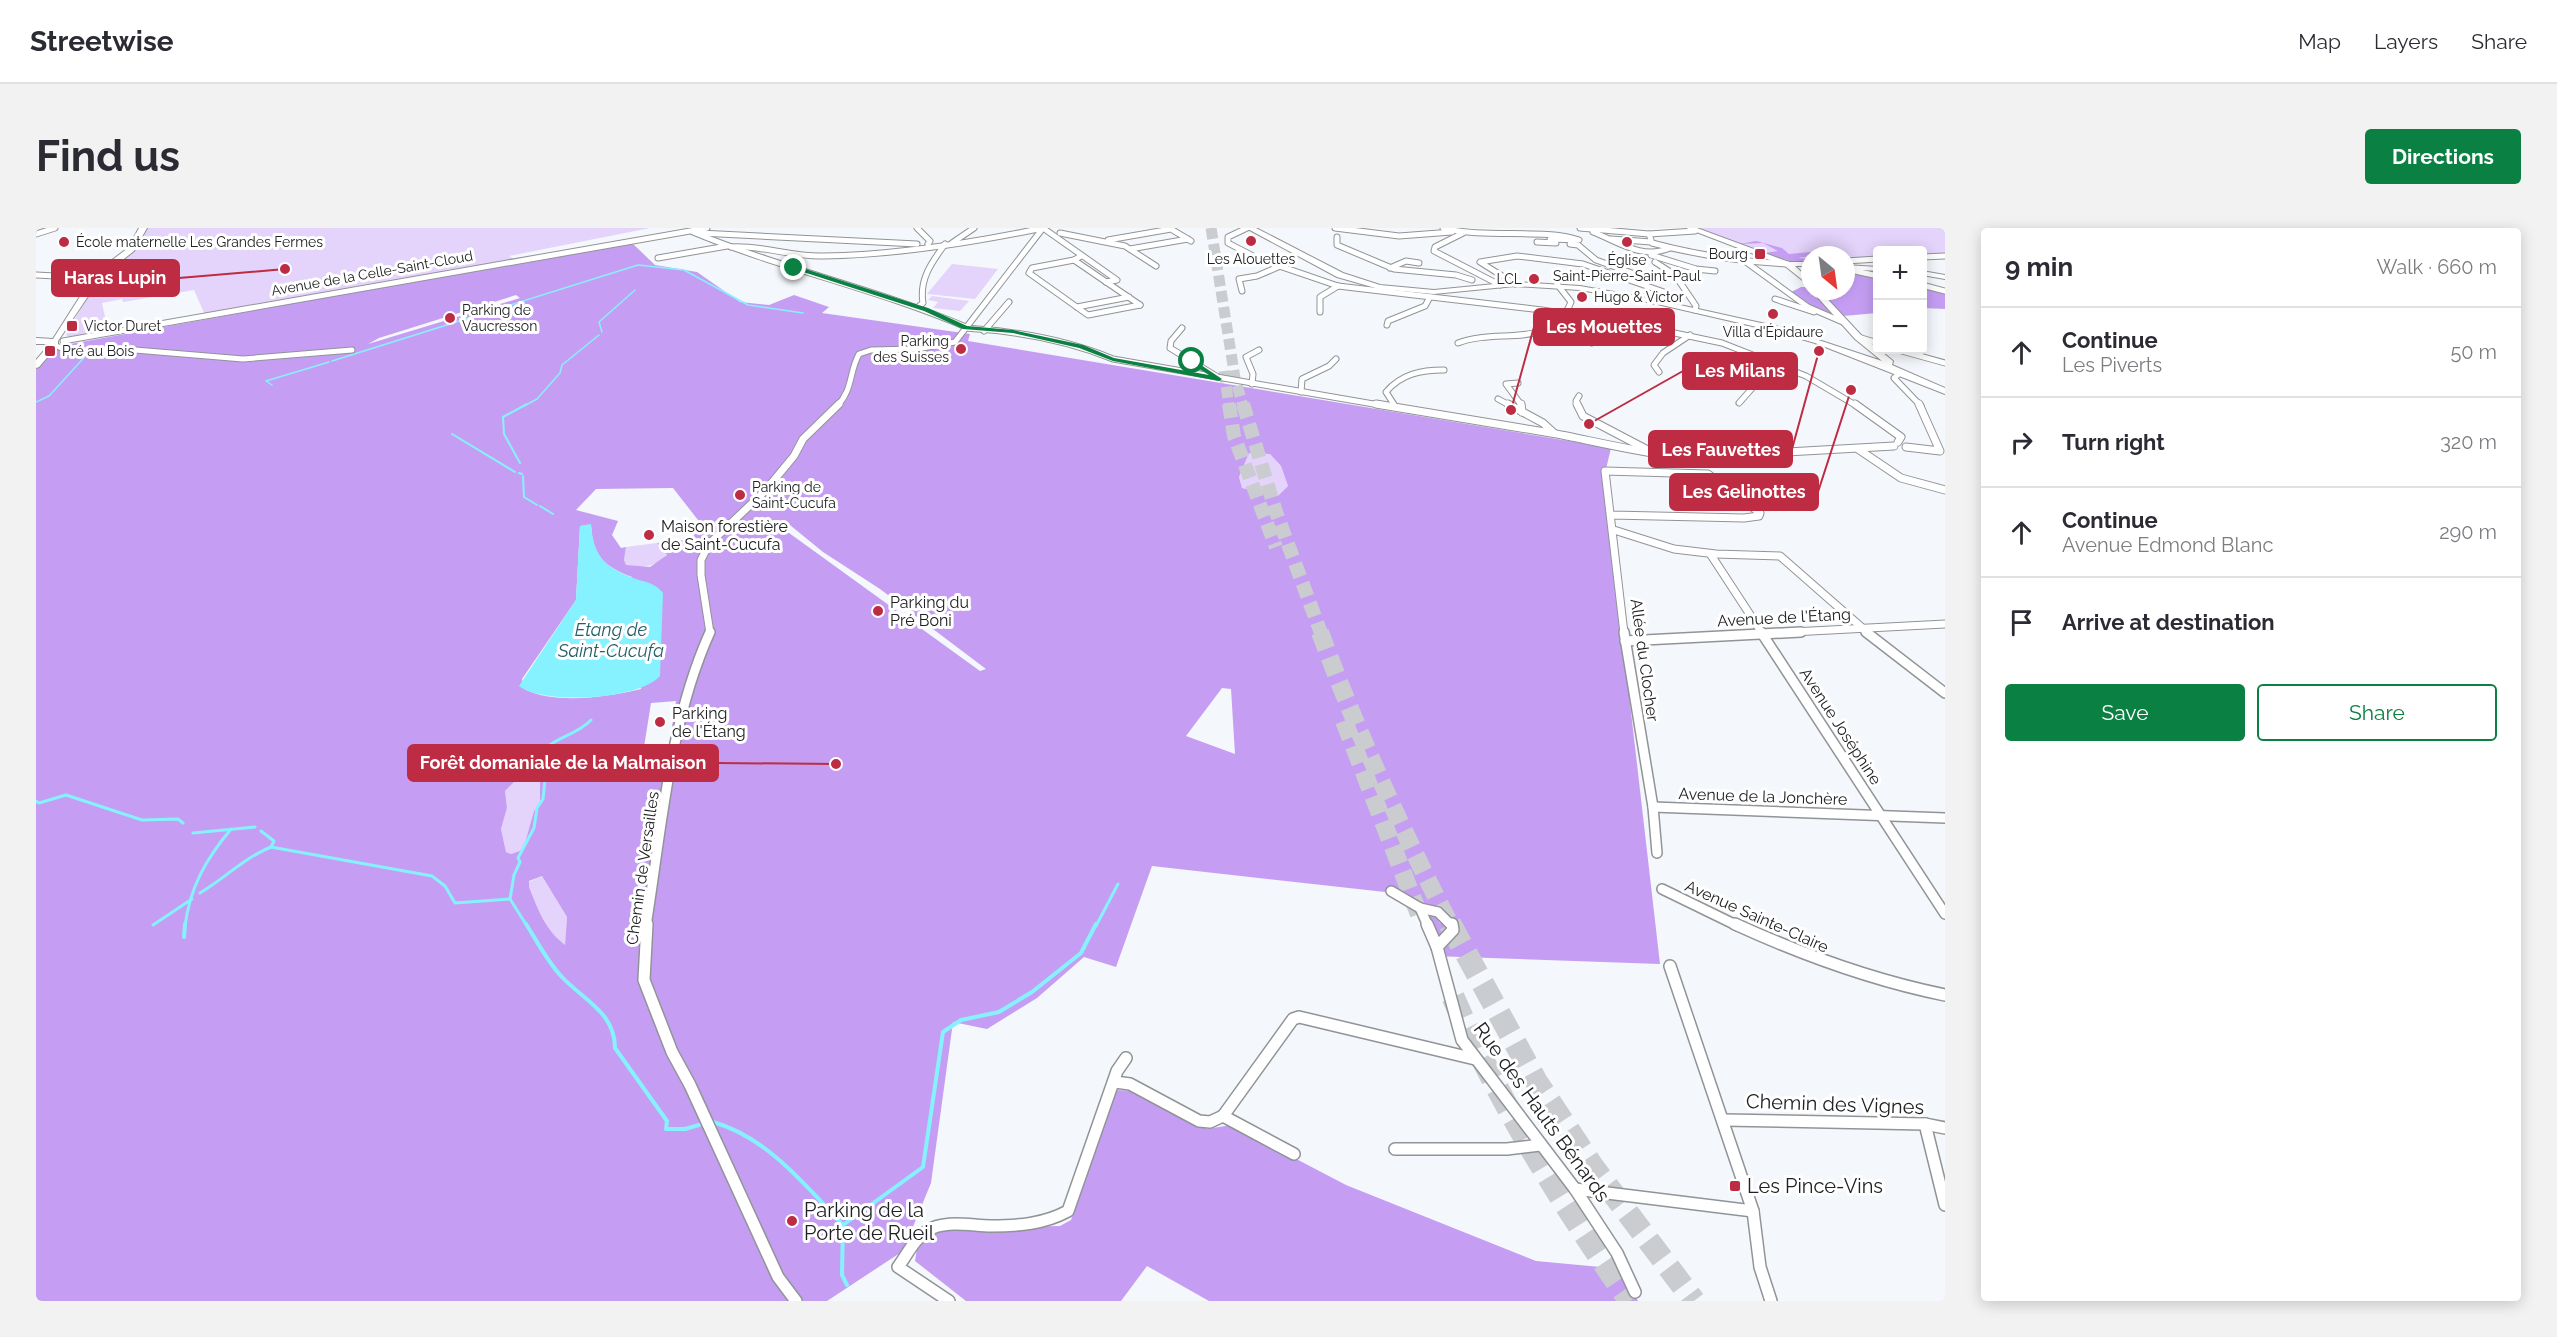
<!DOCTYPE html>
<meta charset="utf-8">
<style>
:root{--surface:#fff;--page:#f2f2f3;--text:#2b2b33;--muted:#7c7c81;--line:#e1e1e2;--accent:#0b8043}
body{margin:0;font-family:Raleway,sans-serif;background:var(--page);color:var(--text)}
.controls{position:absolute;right:18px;top:18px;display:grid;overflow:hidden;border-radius:6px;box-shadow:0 3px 15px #0003}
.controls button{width:54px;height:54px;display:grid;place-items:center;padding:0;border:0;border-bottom:2px solid var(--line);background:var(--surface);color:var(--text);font:30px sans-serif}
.compass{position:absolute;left:1765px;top:18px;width:54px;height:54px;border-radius:50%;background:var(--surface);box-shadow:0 3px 15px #0003;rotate:151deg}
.stop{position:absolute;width:18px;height:18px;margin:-14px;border:4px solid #0b8043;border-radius:50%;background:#fff}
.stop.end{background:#0b8043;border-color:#fff;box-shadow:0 2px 6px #0008}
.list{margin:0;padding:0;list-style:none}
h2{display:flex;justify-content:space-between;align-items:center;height:78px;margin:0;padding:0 24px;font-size:26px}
h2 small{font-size:20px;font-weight:400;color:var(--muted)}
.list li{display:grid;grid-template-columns:39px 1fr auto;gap:18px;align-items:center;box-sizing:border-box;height:90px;padding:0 24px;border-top:2px solid var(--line)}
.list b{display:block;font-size:22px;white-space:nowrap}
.list p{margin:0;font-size:20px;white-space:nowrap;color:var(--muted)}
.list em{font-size:20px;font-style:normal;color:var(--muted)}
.actions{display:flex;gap:12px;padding:18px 24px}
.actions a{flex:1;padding:14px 0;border:2px solid var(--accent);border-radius:6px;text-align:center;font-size:21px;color:var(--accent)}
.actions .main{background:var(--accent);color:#fff}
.icon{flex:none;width:33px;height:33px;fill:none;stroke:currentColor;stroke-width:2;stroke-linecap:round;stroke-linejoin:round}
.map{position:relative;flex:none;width:1909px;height:1073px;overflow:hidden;border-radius:6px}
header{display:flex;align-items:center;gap:36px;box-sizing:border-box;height:84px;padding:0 30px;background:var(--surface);border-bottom:2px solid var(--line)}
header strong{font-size:28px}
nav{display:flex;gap:33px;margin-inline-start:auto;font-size:21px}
.intro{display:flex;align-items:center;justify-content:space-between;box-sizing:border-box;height:144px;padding:0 36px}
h1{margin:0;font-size:42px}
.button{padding:15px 27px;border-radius:6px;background:var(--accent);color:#fff;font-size:21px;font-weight:700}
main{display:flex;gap:36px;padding:0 36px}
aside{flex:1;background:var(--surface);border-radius:6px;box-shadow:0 3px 15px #0003}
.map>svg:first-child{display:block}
.green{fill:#e4d3fb}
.forest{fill:#c59ef4;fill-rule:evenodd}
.water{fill:#86f1ff}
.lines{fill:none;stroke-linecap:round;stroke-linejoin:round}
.stream-far3{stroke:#86f1ff;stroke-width:1.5}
.stream-far2{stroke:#86f1ff;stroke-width:2}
.stream-far1{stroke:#86f1ff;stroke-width:3}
.stream{stroke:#86f1ff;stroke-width:4}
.highway-tunnel-far3{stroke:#caccd0;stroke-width:11;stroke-dasharray:11 5;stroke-linecap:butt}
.highway-tunnel-far2{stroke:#caccd0;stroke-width:14;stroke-dasharray:14 7;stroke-linecap:butt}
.highway-tunnel-far1{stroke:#caccd0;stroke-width:18;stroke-dasharray:18 9;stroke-linecap:butt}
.highway-tunnel{stroke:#caccd0;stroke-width:23;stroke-dasharray:23 11;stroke-linecap:butt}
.street-far3-casing{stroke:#919497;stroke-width:7}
.street-far2-casing{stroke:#919497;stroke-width:9}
.street-far1-casing{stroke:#919497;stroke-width:12}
.street-casing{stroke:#919497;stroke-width:14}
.secondary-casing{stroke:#919497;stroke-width:2}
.street-far3{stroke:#fff;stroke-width:5}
.street-far2{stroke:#fff;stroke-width:7}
.street-far1{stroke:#fff;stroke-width:9}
.street{stroke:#fff;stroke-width:11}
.secondary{fill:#fff;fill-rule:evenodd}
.route{fill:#0b8043}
.poi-dot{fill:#bd2c42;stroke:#fff;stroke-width:2}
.labels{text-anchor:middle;stroke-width:6;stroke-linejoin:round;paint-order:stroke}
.far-poi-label{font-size:14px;fill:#202122;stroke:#fff;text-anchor:start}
.far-street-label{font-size:14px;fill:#202122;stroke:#fff}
.poi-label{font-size:16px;fill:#202122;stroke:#fff;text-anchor:start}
.street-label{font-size:16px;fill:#202122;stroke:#fff}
.water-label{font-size:18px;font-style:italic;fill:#235f67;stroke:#fff}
.near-street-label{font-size:20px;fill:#202122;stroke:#fff}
.near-poi-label{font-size:20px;fill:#202122;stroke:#fff;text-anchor:start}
.leader{fill:none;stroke:#bd2c42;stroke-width:2}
.callout-dot{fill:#bd2c42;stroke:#fff;stroke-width:2}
.callout{fill:#bd2c42;stroke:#bd2c42;stroke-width:2}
.callout-label{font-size:18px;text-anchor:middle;font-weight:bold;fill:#fff}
</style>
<header>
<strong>Streetwise</strong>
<nav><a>Map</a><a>Layers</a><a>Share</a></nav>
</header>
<div class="intro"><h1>Find us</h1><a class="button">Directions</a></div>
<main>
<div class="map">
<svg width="1909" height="1073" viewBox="0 0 1909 1073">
<rect width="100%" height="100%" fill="#f4f7fb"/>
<g class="green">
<polygon points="109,0 614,0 473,28 478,31 169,87 158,62 87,74 86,71 66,75 72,103 34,110 30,107 65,46 100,19"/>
<polygon points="1658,0 1909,0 1909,28 1887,29 1886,22 1842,22 1841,31 1810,32 1810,27 1774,27 1774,34 1744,30"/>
<polygon points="916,36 962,41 939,71 891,66"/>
<polygon points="896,68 933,73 924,83 897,80 902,74 892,72"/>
<polygon points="1213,225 1234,226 1245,238 1252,258 1242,269 1206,260 1203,249"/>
<path d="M621,315l10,11c-11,13 -25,15 -41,11l-2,-5 2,-13z"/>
<polygon points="495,546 504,549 504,576 498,583 487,623 475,626 470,624 465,601 471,580 469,563 479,553"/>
<path d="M506,648l25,41 -2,29c-20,-16 -27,-37 -36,-59v-5z"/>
</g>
<g class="forest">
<polygon points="1720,13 1746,20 1753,26 1774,24 1781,27 1761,30 1774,31 1774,34 1754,33 1729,25 1742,23 1727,15 1703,16"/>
<path d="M595,14l24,23 42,7 43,30 29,3 25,-10 35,12 -7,6 148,21 -2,7 643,107 -5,21 3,4 -1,39 52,452 -227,-8 -19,-50 -29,-14 -233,-26 -36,101 -32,-10 -47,41 -50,31 -34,-7 -22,161 -28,68 -76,50h-791v-934l23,-21zM480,67l4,3 -152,46 11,-6zM1213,225l21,1 11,12 7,20 -10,10 -36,-8 -3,-11zM637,260l25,32 -5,19 -36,4 10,12 -17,12 -24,-2 -2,-5 2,-13 -5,1 -9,-13 6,-14 -42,-11 20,-21zM749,293l38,31 57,37 106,80 -6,2 -202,-146zM555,297c2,31 12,41 41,52l9,112c-34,8 -85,16 -117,0l-2,-10 54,-79 4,-74zM1186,460l9,1 4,65 -49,-18zM640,473l-7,45 -25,1 7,-44zM495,546l9,3v27l-6,7 -11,39 -12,4 -5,-2 -5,-23 6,-21 -2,-17 10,-10zM506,648l25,41 -2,28c-20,-15 -27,-36 -36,-58v-6z"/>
<polygon points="1810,42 1841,48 1841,85 1807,88 1784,63 1810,63"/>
<polygon points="1886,58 1909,65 1909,81 1887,80"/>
<polygon points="1765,59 1774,59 1774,63 1777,63 1806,93 1773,77 1755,64"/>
<polygon points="1080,862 1099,863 1171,901 1195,897 1310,957 1500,1033 1586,1041 1602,1073 1173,1073 1111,1038 1085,1073 930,1073 879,1033 882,1014 892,1000 1024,998 1035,992"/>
</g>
<path class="water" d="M555,296c2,34 16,45 48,56 10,3 17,4 24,13l-3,83c-21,24 -115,29 -141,10l57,-86 4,-74z"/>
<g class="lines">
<g class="stream-far3">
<polyline points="566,104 563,94 599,62"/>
<polyline points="296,133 602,37 648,42 712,77 767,85"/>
<polyline points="236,157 230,153 293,134"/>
<polyline points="0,174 13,168 55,122 36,118"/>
<polyline points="488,178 501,171 524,145 526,137 563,107"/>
</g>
<g class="stream-far2">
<polyline points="416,206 479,244"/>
<polyline points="484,235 468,206 467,189 491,176"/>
<polyline points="483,245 486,246"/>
<polyline points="487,248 488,269 501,277"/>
<polyline points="504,278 517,286"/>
</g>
<g class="stream-far1">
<polyline points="0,573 3,575 30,567 106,592 142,591 147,595"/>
<polyline points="225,603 238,613 235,619 396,648 409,658 419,675 474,671"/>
<polyline points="157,605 219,599"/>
<path d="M164,665c25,-15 44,-35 71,-46"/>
<polyline points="117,697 156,671"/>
<path d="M149,698c5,-39 21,-67 46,-97"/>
<path d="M491,698l-17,-27 4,-24 6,-13 -2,-4 16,-30 3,-20 6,-9 3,-30 -9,-6 4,-3 -2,-5c14,-18 37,-19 52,-35"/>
<polyline points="1060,698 1082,656"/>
</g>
<g class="stream">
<path d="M490,696c11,17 21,37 35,52 22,24 54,36 54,72l52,73 -1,8h19l14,-4"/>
<polyline points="148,709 149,696"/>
<path d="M677,894c54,15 93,64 130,103l-1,50 5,10"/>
<polyline points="807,997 887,939 907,804 925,792 963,784 996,764 1045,725 1060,696"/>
</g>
<g class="highway-tunnel-far3">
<polyline points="1175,0 1199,150 1207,178"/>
<polyline points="1188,143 1193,178"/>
</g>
<g class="highway-tunnel-far2">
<polyline points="1193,176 1198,208 1240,319"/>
<polyline points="1207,176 1240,284 1285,405"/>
</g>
<g class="highway-tunnel-far1">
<path d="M1284,404c37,100 82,199 131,294"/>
<polyline points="1308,493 1386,694"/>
</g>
<g class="highway-tunnel">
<polyline points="1414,696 1500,853 1557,939 1658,1073"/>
<path d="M1417,769c48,109 109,207 177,304"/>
</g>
<g class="street-far3-casing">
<g id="street-far3">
<polyline points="881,0 894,13 892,16"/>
<polyline points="1007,0 1081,52 1070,54"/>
<polyline points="1211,0 1192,9 1192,15 1223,31 1302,58 1506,82 1591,95 1686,115 1770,148 1821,178"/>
<polyline points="1299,0 1363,8 1416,4"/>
<path d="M1407,0c42,11 100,0 136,12l-29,-1"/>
<polyline points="1544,0 1613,6 1659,3"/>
<path d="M657,4c89,37 184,57 273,95"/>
<path d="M1557,4c26,10 49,28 77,16"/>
<polyline points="664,5 881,16"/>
<polyline points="1024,5 1089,18 1120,38"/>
<polyline points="1427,5 1399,19 1398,23 1464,57"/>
<polyline points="0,6 19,0"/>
<path d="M1613,6l3,9c45,12 90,19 136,21"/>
<polyline points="1301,9 1301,17 1358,41 1420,47 1436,52"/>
<polyline points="1575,11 1615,14"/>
<polyline points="1072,12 1135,1 1155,13"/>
<polyline points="1501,14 1520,15"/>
<polyline points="916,15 938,0"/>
<polyline points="1534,16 1542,17 1560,32 1604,48"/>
<path d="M695,19c31,-2 61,10 92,9 73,-1 148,-13 220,-28"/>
<polyline points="1094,21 1152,11"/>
<polyline points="1615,27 1660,41 1679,43"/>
<polyline points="1045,28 1038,32 996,40 993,45 1052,87 1104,77"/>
<polyline points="1886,29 1909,28"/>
<polyline points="622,30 691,18"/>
<polyline points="1038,32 1104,77"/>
<polyline points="1810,33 1842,31"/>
<polyline points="1619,34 1639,47 1660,78 1659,82"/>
<polyline points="1710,34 1772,79 1809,95"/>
<polyline points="1354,40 1370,33 1383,35"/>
<polyline points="1810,41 1842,48"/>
<polyline points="0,47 59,50"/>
<polyline points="1479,56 1444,34 1481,28 1547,36 1628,64 1617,73"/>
<polyline points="1886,57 1909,63"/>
<polyline points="1206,63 1203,51 1221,48 1242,39"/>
<polyline points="1739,71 1778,84"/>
<path d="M882,79l5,-4c-4,-24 9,-41 22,-59"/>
<polyline points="1041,79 1093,69"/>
<polyline points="1284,84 1284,69 1302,58"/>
<polyline points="1351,97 1352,93 1389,78 1394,69"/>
<path d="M929,100c52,3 100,11 148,31l272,47"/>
<polyline points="1146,100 1135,113 1134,120 1180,148"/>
<polyline points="948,103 973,74"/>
<polyline points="1822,109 1842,115"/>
<polyline points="27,113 671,0"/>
<path d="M1422,115c40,-16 94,8 113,-41l-14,-18"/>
<polyline points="1556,115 1586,94"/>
<polyline points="17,117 44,126"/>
<polyline points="1862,122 1909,135"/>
<polyline points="41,124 99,122 207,131 316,122"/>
<polyline points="1623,144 1618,137 1627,125 1654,107"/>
<polyline points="1864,145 1858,150 1885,178"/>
<polyline points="1482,155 1470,156 1486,178"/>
<polyline points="1216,156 1217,146 1210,129 1223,122"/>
<polyline points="1265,164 1266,151 1293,138 1300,131"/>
<polyline points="1462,171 1475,178"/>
<polyline points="1703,175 1719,157 1719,143 1737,134"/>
<path d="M801,178c16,-16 12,-34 22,-52l12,-4 46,-1 38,-7 88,-114"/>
<path d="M1359,178l-9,-14c15,-18 35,-22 58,-22"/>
<polyline points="1542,178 1540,173 1543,168"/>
</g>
</g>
<g class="street-far2-casing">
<g id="street-far2">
<path d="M1340,176c58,10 117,19 175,29 52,9 178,44 224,19"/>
<polyline points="1472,176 1507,195 1518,205"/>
<polyline points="1485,176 1486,184"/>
<polyline points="1541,176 1547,188 1610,221"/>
<polyline points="1819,176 1865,209 1862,214"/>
<polyline points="1870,219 1904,223 1883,176"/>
<polyline points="1822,221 1865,250 1909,262"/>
<polyline points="1734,225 1858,218"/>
<polyline points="1576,287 1708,290 1723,288 1724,285 1672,246 1569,243 1588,405"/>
<polyline points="1578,302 1638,321 1680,326 1744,328 1832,405"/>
<polyline points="1675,327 1726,405"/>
<polyline points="674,405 665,347 665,332 673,316 729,263 758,228 767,211 803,176"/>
<polyline points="1736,405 1909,396"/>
</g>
</g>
<g class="street-far1-casing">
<g id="street-far1">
<polyline points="1588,404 1617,579 1621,625"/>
<polyline points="1725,404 1909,686"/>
<polyline points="1830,404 1909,465"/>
<polyline points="1589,413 1765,404"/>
<polyline points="1617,579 1909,590"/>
<polyline points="1626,661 1702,698"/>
<polyline points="1355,663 1384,680"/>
<polyline points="1384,680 1402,684 1416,698"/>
<polyline points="1384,680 1392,698"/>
<path d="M610,698c16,-99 23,-203 64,-294"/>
</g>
</g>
<g class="street-casing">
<g id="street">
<polyline points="611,696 608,752 636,824 654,857 742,1049 760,1073"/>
<polyline points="1391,696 1401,719 1417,702 1416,696"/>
<path d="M1699,696c68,31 136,56 210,71"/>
<polyline points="1401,719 1426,812 1539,961 1581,1025 1599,1064"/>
<polyline points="1634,738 1717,983 1724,1039 1735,1073"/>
<polyline points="1079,854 1094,856 1163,893 1174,894 1187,888"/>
<polyline points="1187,888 1257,791 1263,789 1439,831"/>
<polyline points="1187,888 1258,926"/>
<polyline points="1688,892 1889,896 1909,900"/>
<polyline points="1889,896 1909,977"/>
<polyline points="1359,921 1471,921 1504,917"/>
<polyline points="1539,961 1717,983"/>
<path d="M913,1073l-51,-34c9,-12 16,-28 29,-36 17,-12 45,-5 64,-5 27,0 53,-2 77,-15l49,-140 9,-13"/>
</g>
</g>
<g class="secondary-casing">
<g id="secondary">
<polygon points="103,0 111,0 98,23 65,49 22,113 22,117 3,139 0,140 0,132 14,116 0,116 0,110 17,111 59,45 92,20"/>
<polygon points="1210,0 1220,0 1307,45 1344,57 1398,62 1479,54 1544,58 1617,71 1743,99 1846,133 1819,111 1776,63 1784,63 1825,107 1857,133 1856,137 1909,160 1909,166 1779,115 1738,103 1617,75 1544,62 1479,58 1398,66 1343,61 1301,49"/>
<polygon points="1650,0 1661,0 1753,34 1774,34 1774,38 1759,38 1774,52 1774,58 1749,38"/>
<polygon points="1810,37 1842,39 1842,43 1810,41"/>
<polygon points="1886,43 1909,47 1909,51 1886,47"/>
</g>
</g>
<use href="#street-far3" class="street-far3"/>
<use href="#street-far2" class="street-far2"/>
<use href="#street-far1" class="street-far1"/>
<use href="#street" class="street"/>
<use href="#secondary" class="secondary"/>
</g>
<polygon class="route" points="760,38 892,80 931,98 977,102 1047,117 1078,130 1173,147 1154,135 1156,131 1186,151 1183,153 1077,133 1043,120 977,105 927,101 888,83 755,40"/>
<g class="poi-dot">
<circle cx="1215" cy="13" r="6"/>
<circle cx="28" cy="14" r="6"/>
<circle cx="1591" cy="14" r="6"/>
<rect x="1718" y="20" width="12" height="12" rx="3"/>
<circle cx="1498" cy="51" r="6"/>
<circle cx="1546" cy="69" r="6"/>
<circle cx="1737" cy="86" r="6"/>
<circle cx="414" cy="90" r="6"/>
<rect x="30" y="92" width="12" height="12" rx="3"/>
<circle cx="925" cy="121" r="6"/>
<rect x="8" y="117" width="12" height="12" rx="3"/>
<circle cx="704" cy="267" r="6"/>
<circle cx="613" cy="307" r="6"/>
<circle cx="842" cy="383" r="6"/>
<circle cx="624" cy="494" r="6"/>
<rect x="1693" y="952" width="12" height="12" rx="3"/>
<circle cx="756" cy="993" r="6"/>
</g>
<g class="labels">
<g class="far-poi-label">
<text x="40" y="19">École maternelle Les Grandes Fermes</text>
<text x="1712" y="31" text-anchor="end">Bourg</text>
<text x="1215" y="36" text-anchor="middle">Les Alouettes</text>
<text x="1591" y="37" text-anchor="middle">Église<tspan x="1591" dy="16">Saint-Pierre-Saint-Paul</tspan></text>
<text x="1486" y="56" text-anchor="end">LCL</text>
<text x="1558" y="74">Hugo &amp; Victor</text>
<text x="426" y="87">Parking de<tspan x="426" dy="16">Vaucresson</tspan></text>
<text x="48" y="103">Victor Duret</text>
<text x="1737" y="109" text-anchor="middle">Villa d'Épidaure</text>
<text x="913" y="118" text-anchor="end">Parking<tspan x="913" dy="16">des Suisses</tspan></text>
<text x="26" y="128">Pré au Bois</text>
<text x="716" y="264">Parking de<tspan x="716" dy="16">Saint-Cucufa</tspan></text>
</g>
<g class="far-street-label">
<text transform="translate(336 45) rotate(-10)" y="5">Avenue de la Celle-Saint-Cloud</text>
</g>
<g class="poi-label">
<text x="625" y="304">Maison forestière<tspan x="625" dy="18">de Saint-Cucufa</tspan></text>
<text x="854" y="380">Parking du<tspan x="854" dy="18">Pré Boni</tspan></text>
<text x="636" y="491">Parking<tspan x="636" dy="18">de l'Étang</tspan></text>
</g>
<g class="street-label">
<text transform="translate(1748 389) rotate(-3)" y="6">Avenue de l'Étang</text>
<text transform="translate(1609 432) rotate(82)" y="6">Allée du Clocher</text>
<text transform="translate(1805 498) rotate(57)" y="6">Avenue Joséphine</text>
<text transform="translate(1727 568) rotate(2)" y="6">Avenue de la Jonchère</text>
<text transform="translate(606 640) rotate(-82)" y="6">Chemin de Versailles</text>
<text transform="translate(1721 688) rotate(24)" y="6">Avenue Sainte-Claire</text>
</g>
<g class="water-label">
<text x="575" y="408">Étang de<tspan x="575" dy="21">Saint-Cucufa</tspan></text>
</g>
<g class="near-street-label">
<text transform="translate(1799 876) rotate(2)" y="7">Chemin des Vignes</text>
<text transform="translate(1506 884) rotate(54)" y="7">Rue des Hauts Bénards</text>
</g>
<g class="near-poi-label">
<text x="1711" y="965">Les Pince-Vins</text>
<text x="768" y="989">Parking de la<tspan x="768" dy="23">Porte de Rueil</tspan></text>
</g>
</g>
<path class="leader" d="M249 41L143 50M1475 182L1498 99M1553 196L1647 143M1783 123L1756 221M1815 162L1782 264M800 536L682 535"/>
<g class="callout-dot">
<circle cx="249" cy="41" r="6"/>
<circle cx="1475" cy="182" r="6"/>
<circle cx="1553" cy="196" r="6"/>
<circle cx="1783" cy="123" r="6"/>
<circle cx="1815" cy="162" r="6"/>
<circle cx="800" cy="536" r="6"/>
</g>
<g class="callout">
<rect x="16" y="32" width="127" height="36" rx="6"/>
<rect x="1498" y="81" width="140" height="36" rx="6"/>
<rect x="1647" y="125" width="114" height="36" rx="6"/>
<rect x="1613" y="203" width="143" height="36" rx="6"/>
<rect x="1634" y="246" width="148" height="36" rx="6"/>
<rect x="372" y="517" width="310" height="36" rx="6"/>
</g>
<g class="callout-label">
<text x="79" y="56">Haras Lupin</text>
<text x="1568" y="105">Les Mouettes</text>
<text x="1704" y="149">Les Milans</text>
<text x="1685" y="228">Les Fauvettes</text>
<text x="1708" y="270">Les Gelinottes</text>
<text x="527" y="541">Forêt domaniale de la Malmaison</text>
</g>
</svg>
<div class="controls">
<button>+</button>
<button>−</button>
</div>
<svg class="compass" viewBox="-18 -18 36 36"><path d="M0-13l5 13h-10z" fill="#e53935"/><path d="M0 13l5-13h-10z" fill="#7c7c81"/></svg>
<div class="stop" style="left:1156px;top:133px"></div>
<div class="stop end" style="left:758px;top:40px"></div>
</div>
<aside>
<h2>9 min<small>Walk · 660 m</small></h2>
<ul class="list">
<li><svg class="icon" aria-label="ahead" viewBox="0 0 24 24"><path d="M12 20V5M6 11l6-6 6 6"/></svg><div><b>Continue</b><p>Les Piverts</p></div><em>50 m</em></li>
<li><svg class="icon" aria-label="right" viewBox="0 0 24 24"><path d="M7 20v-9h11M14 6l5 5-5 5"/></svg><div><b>Turn right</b></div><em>320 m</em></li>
<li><svg class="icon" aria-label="ahead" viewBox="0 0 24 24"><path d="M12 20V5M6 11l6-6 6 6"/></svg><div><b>Continue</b><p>Avenue Edmond Blanc</p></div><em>290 m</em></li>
<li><svg class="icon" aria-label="arrive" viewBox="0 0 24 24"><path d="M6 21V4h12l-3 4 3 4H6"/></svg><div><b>Arrive at destination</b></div></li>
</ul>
<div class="actions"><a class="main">Save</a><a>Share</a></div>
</aside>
</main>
